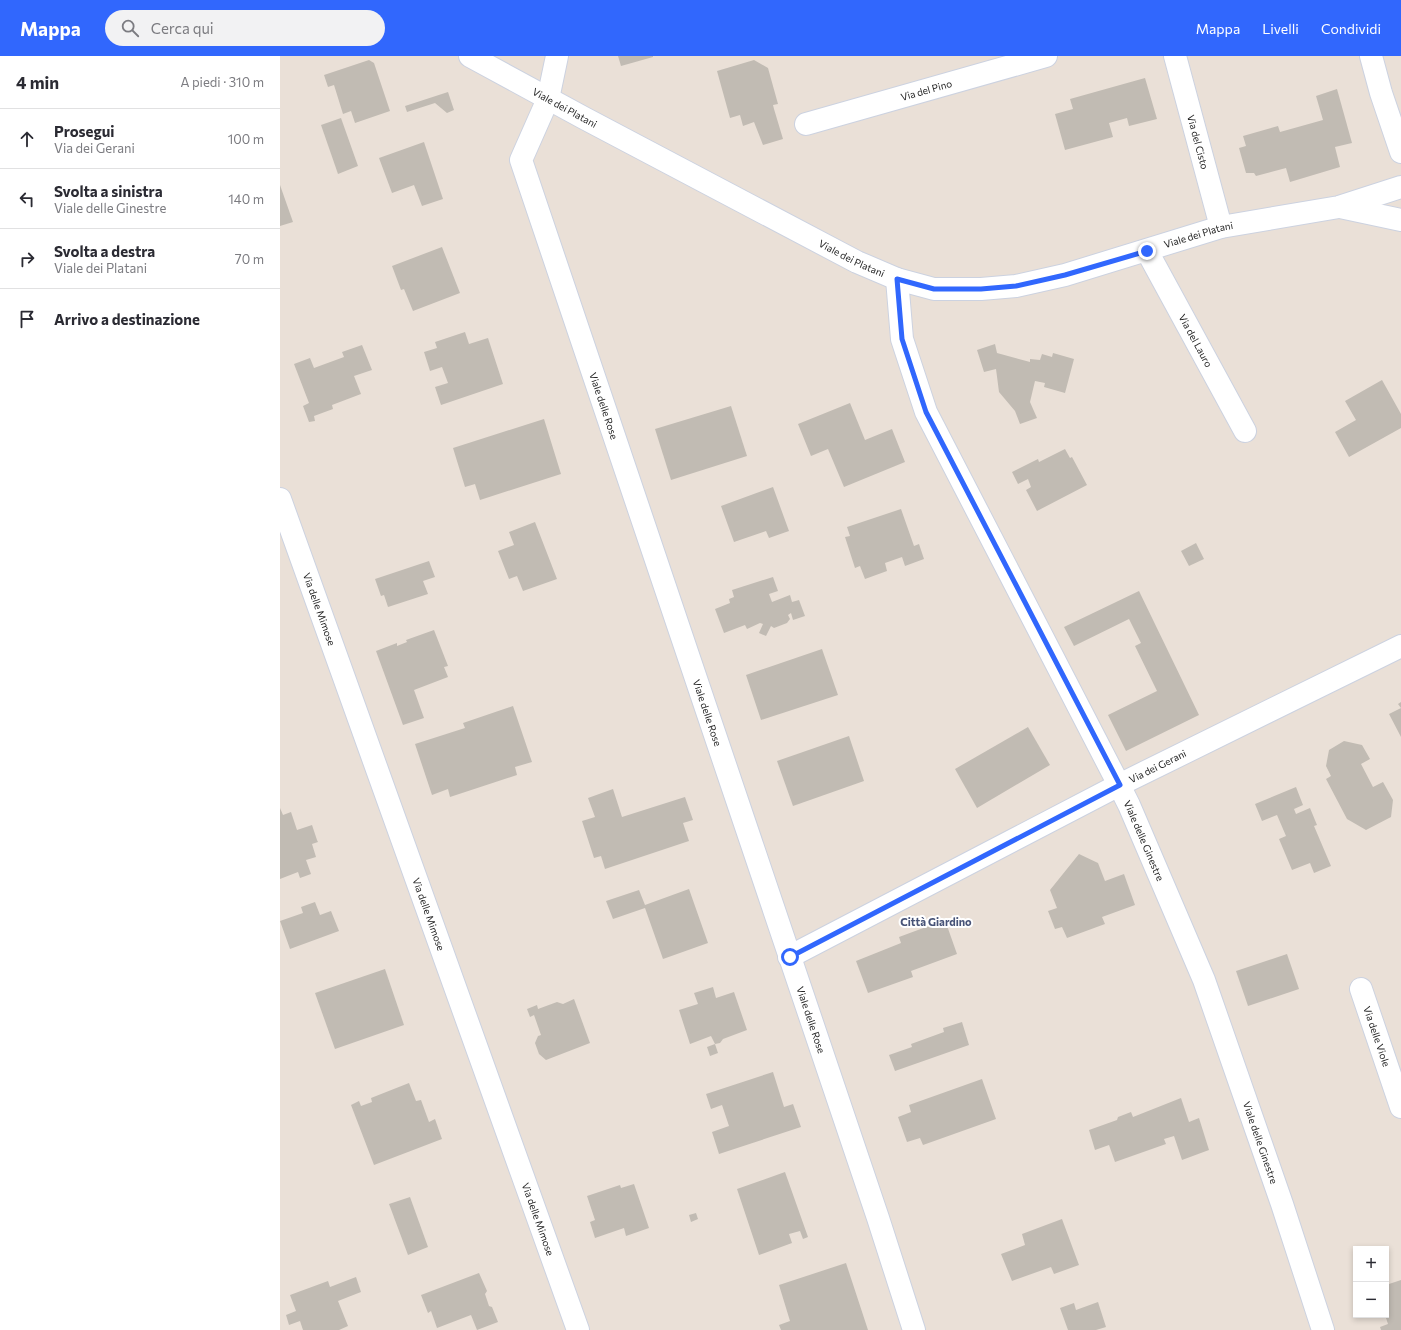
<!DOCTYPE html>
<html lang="it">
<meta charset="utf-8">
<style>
:root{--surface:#fff;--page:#f2f2f3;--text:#2b2b33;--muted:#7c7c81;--line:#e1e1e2;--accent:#3167fd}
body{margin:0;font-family:Commissioner,sans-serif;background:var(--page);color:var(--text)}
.controls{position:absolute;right:12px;bottom:12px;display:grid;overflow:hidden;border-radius:0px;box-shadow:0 2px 6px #0003}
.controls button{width:36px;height:36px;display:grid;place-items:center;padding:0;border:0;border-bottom:1px solid var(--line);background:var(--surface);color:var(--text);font:20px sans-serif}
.stop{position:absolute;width:12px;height:12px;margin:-9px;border:3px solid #3167fd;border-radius:50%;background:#fff}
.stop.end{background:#3167fd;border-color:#fff;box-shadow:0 1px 4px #0008}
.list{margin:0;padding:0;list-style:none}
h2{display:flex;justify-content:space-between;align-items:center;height:52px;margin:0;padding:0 16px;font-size:17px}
h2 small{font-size:13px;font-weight:400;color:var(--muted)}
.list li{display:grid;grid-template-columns:26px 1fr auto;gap:12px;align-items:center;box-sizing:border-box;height:60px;padding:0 16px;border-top:1px solid var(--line)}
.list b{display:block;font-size:15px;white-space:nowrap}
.list p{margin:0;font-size:13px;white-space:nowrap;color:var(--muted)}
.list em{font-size:13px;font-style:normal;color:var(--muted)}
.icon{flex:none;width:22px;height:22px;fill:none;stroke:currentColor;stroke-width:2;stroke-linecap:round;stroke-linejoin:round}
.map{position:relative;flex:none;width:1121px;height:1274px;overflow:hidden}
header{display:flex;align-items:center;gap:24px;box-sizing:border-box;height:56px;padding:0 20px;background:var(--accent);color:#fff}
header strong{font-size:19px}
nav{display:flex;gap:22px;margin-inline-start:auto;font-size:14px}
.search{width:280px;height:36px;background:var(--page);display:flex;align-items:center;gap:10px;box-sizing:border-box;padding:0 14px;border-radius:22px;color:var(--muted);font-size:15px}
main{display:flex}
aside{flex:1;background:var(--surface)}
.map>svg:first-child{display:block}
.building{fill:#c1bbb3}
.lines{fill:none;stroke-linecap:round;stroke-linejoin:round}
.minor-casing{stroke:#ccd2e0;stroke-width:24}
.secondary-casing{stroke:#ccd2e0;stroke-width:24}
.minor{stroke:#fff;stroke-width:22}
.secondary{stroke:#fff;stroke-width:22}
.route{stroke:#3167fd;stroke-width:5}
.labels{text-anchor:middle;stroke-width:4;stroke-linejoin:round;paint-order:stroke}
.street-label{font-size:10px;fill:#262626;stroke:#fff}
.neighbourhood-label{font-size:11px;font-weight:bold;fill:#475377;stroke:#fff}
</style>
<header>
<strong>Mappa</strong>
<div class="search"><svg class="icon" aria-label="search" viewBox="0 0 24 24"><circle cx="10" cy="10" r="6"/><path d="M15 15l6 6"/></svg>Cerca qui</div>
<nav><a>Mappa</a><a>Livelli</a><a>Condividi</a></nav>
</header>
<main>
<aside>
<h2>4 min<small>A piedi · 310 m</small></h2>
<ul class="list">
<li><svg class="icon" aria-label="ahead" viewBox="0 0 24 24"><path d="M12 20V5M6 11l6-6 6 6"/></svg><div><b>Prosegui</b><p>Via dei Gerani</p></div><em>100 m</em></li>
<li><svg class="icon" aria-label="left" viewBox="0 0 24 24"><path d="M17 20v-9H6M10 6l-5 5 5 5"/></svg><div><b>Svolta a sinistra</b><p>Viale delle Ginestre</p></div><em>140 m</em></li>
<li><svg class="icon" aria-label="right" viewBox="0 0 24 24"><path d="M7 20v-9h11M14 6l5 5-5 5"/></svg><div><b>Svolta a destra</b><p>Viale dei Platani</p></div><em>70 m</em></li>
<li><svg class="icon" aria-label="arrive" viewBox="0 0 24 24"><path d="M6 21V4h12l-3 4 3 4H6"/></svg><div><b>Arrivo a destinazione</b></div></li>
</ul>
</aside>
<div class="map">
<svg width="1121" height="1274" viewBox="0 0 1121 1274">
<rect width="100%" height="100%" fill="#eae0d7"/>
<g class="building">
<polygon points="338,0 373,0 373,1 341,10"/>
<polygon points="89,4 94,7 110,55 75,67 71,55 63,58 54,29 48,31 44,19"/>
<polygon points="474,4 488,12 498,48 493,49 494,53 503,83 483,89 474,66 463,70 460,59 450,62 437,15"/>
<polygon points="865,22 877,63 849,70 847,62 829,67 833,81 785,94 775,58 793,53 790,43"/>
<polygon points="1057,33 1072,87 1055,91 1060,111 1010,126 1006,112 976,120 974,117 966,117 959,92 966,90 963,80 998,70 1000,76 1043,64 1036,40"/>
<polygon points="168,36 174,54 167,57 155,47 127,56 125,50"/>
<polygon points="61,62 78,110 58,118 41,69"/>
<polygon points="144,86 163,143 142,150 134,129 112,137 99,102"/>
<polygon points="0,129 13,166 0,170"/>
<polygon points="162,191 180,237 133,255 124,233 121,234 112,210"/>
<polygon points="185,276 189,288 208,282 223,328 161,349 155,331 168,327 162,311 150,315 144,296 157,292 155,286"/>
<polygon points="715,288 717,297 750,306 750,303 760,304 762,298 772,301 773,297 794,303 785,337 764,331 765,327 755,325 750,346 757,362 740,368 735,355 719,336 716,313 704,316 697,294"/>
<polygon points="82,289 92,314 74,320 81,338 52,349 53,353 34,360 35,365 29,366 23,350 29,347 14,308 30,302 34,312 64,301 62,296"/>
<polygon points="1102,324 1121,358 1121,372 1069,401 1055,376 1076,364 1065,345"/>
<polygon points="570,347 585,384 612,373 625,406 564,431 548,393 531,400 518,368"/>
<polygon points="451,350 467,400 391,424 375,373"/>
<polygon points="264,363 281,418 200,444 195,428 185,431 173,392"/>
<polygon points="785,393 790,402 792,401 807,429 757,455 746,434 751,431 748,423 738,428 732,416 758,403 759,406"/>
<polygon points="493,431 509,475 489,482 486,475 454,486 441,450"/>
<polygon points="621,453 634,490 639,488 644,503 625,510 622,501 605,507 607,515 585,523 580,510 575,512 565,481 570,480 567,471"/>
<polygon points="255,466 277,523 243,535 237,520 229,523 218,495 234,489 229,476"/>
<polygon points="916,487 924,503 909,510 901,495"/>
<polygon points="149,505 155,521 143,525 148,538 108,551 104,539 101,540 95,523"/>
<polygon points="493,521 498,535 489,538 492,546 510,539 512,546 519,544 525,560 513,564 511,557 508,559 510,563 507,567 494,572 491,570 486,580 479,577 483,568 480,567 467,573 465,569 444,577 435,553 450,547 449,543 454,541 452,534"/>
<polygon points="859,535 919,659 846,695 828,659 877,635 855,590 861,587 849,563 794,590 784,571"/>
<polygon points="154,574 168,610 164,611 168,621 134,634 144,662 123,669 96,595 117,587 117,590 127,586 126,584"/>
<polygon points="542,593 558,639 481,664 466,619"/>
<polygon points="1121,646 1121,681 1109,658 1121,652 1118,648"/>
<polygon points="233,650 252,706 235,711 237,719 170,741 168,733 152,739 135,688 185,672 183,667"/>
<polygon points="748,671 770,709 697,752 675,713"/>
<polygon points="569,680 584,725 513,750 497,705"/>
<polygon points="1064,685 1082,689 1090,703 1081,708 1093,731 1103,726 1113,744 1111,761 1086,774 1067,763 1046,723 1051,720 1046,710 1049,694"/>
<polygon points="1016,731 1023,749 1014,753 1016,758 1030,752 1037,769 1034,770 1051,810 1034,817 1030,807 1012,814 999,783 1006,780 997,759 982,765 975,748"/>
<polygon points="333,733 342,761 405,741 413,764 403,767 409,785 325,813 321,800 314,802 302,765 315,761 308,742"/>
<polygon points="0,752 3,759 11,756 17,774 32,769 37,784 38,786 32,788 36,801 26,804 31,818 20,822 18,816 0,823"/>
<polygon points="799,798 818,807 825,825 844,818 855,849 822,861 825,868 787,882 782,871 775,873 768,855 777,852 770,834"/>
<polygon points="409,833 428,887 383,903 365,852 333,863 326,845 359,834 365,849"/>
<polygon points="35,846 40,859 51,855 59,875 10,893 0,865 23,857 21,851"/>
<polygon points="665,864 677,898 631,915 633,921 588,937 576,905 621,887 619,881"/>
<polygon points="1007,898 1019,933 968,950 956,915"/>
<polygon points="105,913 124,969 55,993 35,937"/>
<polygon points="433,931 436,942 454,936 467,974 443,983 440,987 435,988 431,980 410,988 399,954 418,948 414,937"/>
<polygon points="294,943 310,987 266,1004 259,998 255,987 258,980 261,979 254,959 250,961 247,953 257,949 258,953 277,946 283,948"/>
<polygon points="682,966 689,989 615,1015 609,999 632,991 631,988 664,976 663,972"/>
<polygon points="435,988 438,997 430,1000 427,991"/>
<polygon points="493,1016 504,1051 513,1048 521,1071 439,1098 432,1076 449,1070 442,1049 431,1053 426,1038"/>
<polygon points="702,1023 716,1063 643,1089 640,1082 627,1086 618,1061 631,1056 629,1049"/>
<polygon points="129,1027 136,1045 141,1044 149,1066 155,1063 162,1083 94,1109 71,1049 79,1045 81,1050 92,1046 91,1042"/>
<polygon points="901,1042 909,1066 919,1062 929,1094 902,1104 894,1080 884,1083 886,1088 835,1106 829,1089 815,1094 809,1074 837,1064 838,1061 851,1056 853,1061"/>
<polygon points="505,1116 528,1181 523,1183 520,1175 509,1178 512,1187 479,1199 457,1133"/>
<polygon points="354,1128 369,1172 346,1180 344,1172 315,1182 310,1166 315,1164 307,1140 340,1129 341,1132"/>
<polygon points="130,1141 148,1191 128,1199 109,1148"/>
<polygon points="416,1157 418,1163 411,1166 409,1159"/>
<polygon points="782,1163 799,1209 774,1218 771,1211 732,1225 721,1198 745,1189 742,1178"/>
<polygon points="566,1207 588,1274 501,1274 499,1269 510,1265 499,1229"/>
<polygon points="199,1217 207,1235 205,1238 209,1250 212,1251 218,1266 197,1274 191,1259 157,1272 151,1255 148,1257 141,1239"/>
<polygon points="76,1221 81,1236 58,1245 68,1270 59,1274 23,1274 20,1265 9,1269 6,1259 16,1255 10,1239 48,1225 50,1231"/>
<polygon points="1121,1224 1121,1274 1101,1274 1100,1271 1108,1268 1105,1259 1106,1259 1106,1229"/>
<polygon points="818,1246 826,1271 816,1274 788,1274 780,1252 794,1247 796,1254"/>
</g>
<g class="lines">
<g class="minor-casing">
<g id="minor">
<path id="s1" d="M277,0l-9,43 -27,61 357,1058 36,112"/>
<path id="s2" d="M895,0l46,171"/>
<path id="s3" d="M526,68l240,-68"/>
<path id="s4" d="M867,195l98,180"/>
<path id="s5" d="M617,223l5,60 24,73 193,373 10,20 75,175 78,224 41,126"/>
<path id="s6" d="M0,443l298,831"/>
<path id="s7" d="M509,901l330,-172 282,-139"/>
<path id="s8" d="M1081,933l40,118"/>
</g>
</g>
<g class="secondary-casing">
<g id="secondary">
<path id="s9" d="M190,0l114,62 273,144 40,17 37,10h47l35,-3 49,-11 156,-48 118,-20 62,-20"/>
<polyline points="1091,0 1101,37 1121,96"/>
<polyline points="1060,151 1121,164"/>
</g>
</g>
<use href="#minor" class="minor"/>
<use href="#secondary" class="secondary"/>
</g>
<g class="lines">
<polyline class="route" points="510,901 840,729 646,356 622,283 617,223 654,233 701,233 736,230 785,219 867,195"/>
</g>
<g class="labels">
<g class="street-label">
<text dy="4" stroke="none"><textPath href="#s3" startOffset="125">Via del Pino</textPath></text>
<text dy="4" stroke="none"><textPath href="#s9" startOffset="108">Viale dei Platani</textPath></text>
<text dy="4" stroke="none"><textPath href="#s2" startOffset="89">Via del Cisto</textPath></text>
<text dy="4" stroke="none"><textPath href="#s9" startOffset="792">Viale dei Platani</textPath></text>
<text dy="4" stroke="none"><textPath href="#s9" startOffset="432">Viale dei Platani</textPath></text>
<text dy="4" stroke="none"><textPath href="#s4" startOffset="102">Via del Lauro</textPath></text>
<text dy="4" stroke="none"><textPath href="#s1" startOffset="370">Viale delle Rose</textPath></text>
<text dy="4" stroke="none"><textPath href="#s6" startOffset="117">Via delle Mimose</textPath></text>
<text dy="4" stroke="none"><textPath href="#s1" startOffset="694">Viale delle Rose</textPath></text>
<text dy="4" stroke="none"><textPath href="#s7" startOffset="415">Via dei Gerani</textPath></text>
<text dy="4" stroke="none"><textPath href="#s5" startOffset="618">Viale delle Ginestre</textPath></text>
<text dy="4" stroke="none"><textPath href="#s6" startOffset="441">Via delle Mimose</textPath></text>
<text dy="4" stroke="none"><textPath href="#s1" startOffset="1018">Viale delle Rose</textPath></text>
<text dy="4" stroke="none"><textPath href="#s8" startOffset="50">Via delle Viole</textPath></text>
<text dy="4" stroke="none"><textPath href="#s5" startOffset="942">Viale delle Ginestre</textPath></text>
<text dy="4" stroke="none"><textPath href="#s6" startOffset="765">Via delle Mimose</textPath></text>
</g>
<g class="neighbourhood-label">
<text x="656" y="870">Città Giardino</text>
</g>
</g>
</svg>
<div class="controls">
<button>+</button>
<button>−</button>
</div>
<div class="stop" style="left:510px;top:901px"></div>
<div class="stop end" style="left:867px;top:195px"></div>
</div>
</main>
